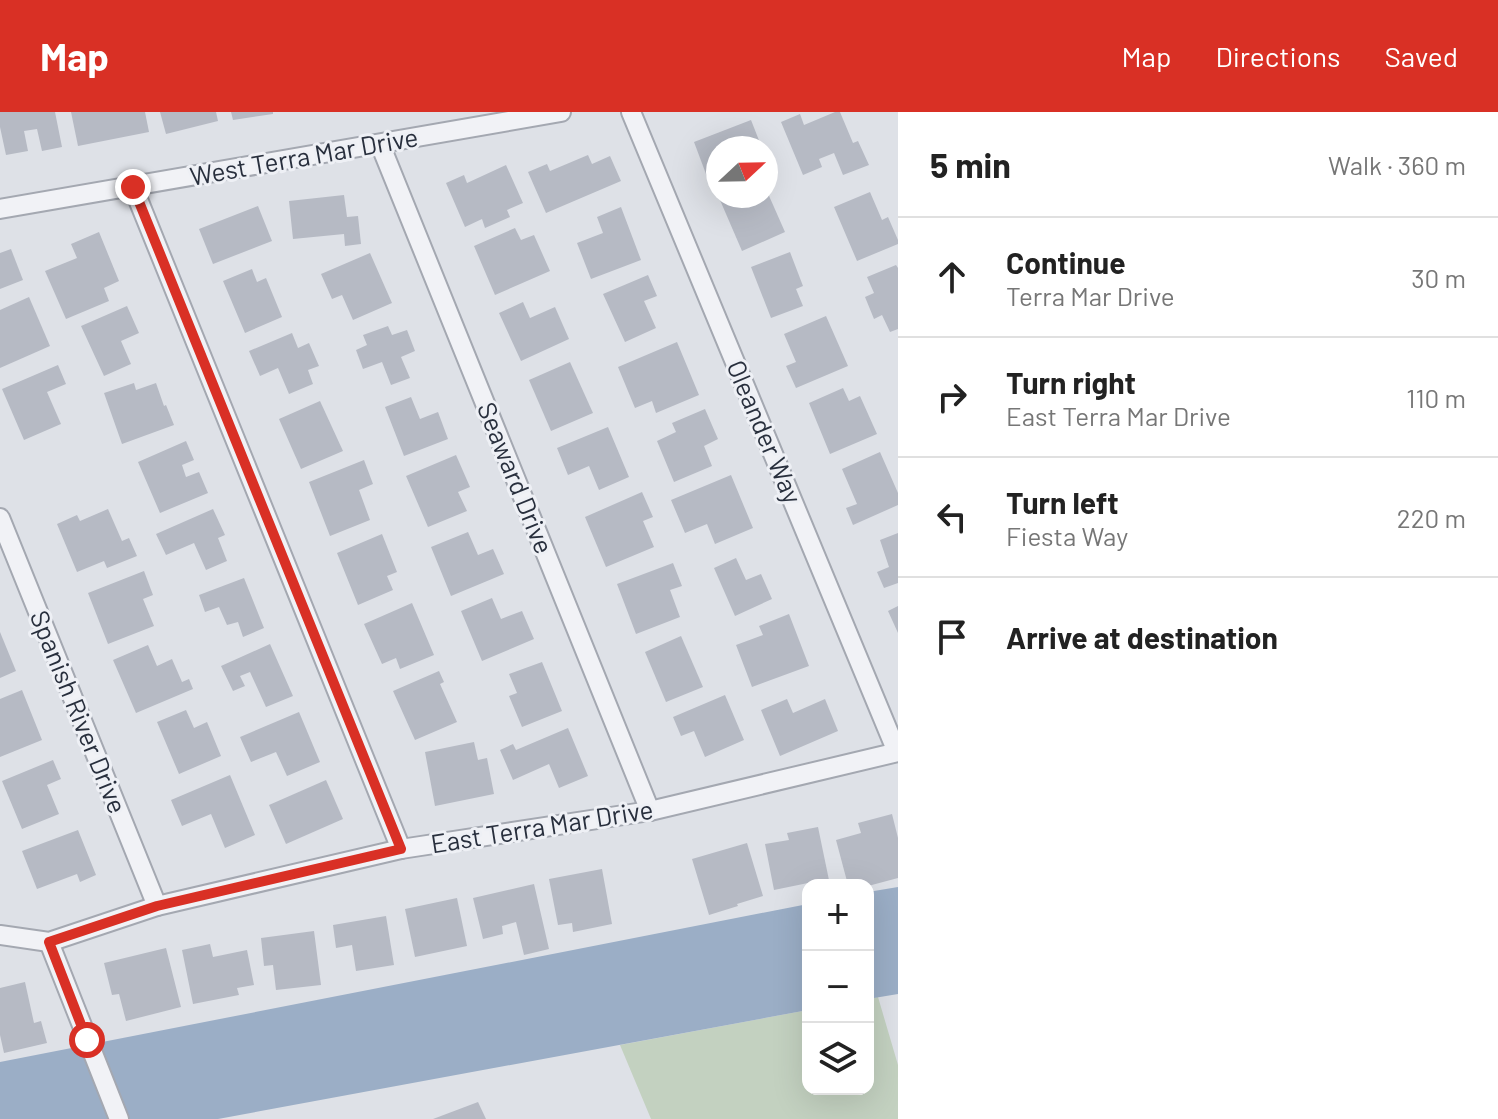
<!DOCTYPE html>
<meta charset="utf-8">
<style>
:root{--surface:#fff;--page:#f2f2f2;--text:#222;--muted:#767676;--line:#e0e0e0;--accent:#d93025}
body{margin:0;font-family:Barlow,sans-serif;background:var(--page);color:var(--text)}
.controls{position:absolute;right:24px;bottom:24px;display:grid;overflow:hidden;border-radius:16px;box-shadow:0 8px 32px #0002}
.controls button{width:72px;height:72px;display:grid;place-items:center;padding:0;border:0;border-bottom:2px solid var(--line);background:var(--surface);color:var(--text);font:40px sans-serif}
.compass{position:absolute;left:706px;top:24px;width:72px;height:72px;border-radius:50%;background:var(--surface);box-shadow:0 8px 32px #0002;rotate:68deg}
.stop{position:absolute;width:24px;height:24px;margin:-18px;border:6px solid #d93025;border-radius:50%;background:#fff}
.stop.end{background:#d93025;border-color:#fff;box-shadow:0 2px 8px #0008}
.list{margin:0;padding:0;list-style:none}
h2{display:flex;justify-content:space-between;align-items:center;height:104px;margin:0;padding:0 32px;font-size:34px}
h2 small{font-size:26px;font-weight:400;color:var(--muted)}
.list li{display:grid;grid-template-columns:52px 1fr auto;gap:24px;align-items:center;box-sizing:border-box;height:120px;padding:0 32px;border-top:2px solid var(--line)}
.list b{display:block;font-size:30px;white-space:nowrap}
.list p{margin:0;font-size:26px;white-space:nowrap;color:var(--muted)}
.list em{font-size:26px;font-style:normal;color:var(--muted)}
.icon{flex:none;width:44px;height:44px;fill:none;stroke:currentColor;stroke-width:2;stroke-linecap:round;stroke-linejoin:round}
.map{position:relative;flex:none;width:898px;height:1007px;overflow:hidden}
header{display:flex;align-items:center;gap:48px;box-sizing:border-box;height:112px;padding:0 40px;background:var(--accent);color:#fff}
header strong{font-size:38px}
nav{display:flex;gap:44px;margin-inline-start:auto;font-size:28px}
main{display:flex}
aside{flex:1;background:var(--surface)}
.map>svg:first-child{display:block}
.green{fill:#c3d1c0}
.water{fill:#9baec6}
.building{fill:#b6bac4}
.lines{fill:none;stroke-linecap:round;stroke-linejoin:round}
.street-casing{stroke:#a4a8b1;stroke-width:22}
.street{stroke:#f1f2f6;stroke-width:18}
.route{stroke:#d93025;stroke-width:10}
.labels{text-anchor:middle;stroke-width:6;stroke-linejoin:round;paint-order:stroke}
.street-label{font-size:26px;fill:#282f3d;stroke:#eef0f5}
</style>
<header>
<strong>Map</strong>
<nav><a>Map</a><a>Directions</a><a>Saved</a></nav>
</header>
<main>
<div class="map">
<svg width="898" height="1007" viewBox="0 0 898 1007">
<rect width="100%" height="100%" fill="#dee1e7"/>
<polygon class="green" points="878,885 898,953 898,1007 651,1007 620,933 808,898 808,977 868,977 868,887"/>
<g class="water">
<polygon points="898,775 898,882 868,887 868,780"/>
<polygon points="808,792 808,898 218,1007 0,1007 0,950"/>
</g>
<g class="building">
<polygon points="0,0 55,0 62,35 42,39 37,17 24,19 28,39 6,43 0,15"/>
<polygon points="71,0 145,0 149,20 78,34"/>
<polygon points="160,0 216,0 218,9 166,22"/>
<polygon points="231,0 273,0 273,2 233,8"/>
<polygon points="835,0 840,0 853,31 858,29 869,53 843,63 834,41 819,47 822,55 803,63 781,10 800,2 804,13"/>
<polygon points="751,8 762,36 718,36 718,67 709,70 694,30"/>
<polygon points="588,43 592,52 610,44 621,69 546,101 528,60 547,52 550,59"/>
<polygon points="506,53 523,91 507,98 510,105 485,116 482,107 465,115 446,71 464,63 467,71"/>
<polygon points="766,77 785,120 742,139 720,88 730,84 766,84"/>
<polygon points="870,80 882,108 888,105 898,128 898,132 857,149 834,95"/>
<polygon points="344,83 347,105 358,104 361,132 345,134 344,122 293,127 289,89"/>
<polygon points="258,94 272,129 213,152 199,117"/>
<polygon points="621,95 641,148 591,167 577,131 603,121 597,105"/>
<polygon points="515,116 521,128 534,123 550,159 495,183 474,134"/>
<polygon points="99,120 119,169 104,176 109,189 66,207 45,159 77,146 71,132"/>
<polygon points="11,137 23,168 0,177 0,141"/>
<polygon points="790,140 803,174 796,177 803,194 771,206 751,155"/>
<polygon points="370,141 392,191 353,208 342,183 332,187 321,162"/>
<polygon points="896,153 898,156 898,217 890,220 882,203 874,207 865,185 874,181 867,165"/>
<polygon points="252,157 257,170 266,166 282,205 245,221 223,169"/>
<polygon points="648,163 657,184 644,189 656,216 625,230 603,182"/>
<polygon points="29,185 50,234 0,256 0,198"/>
<polygon points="523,190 530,206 555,195 569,227 521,249 499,201"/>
<polygon points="127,194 139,221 121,229 131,252 104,264 81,214"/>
<polygon points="826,204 848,254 796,276 786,254 796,250 784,222"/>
<polygon points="388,214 392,223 407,218 415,239 401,245 410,266 391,273 382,250 363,257 356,238 367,233 363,223"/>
<polygon points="292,221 298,236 309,231 319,254 308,258 313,272 289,282 278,256 260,264 249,239"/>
<polygon points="677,230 699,283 656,301 652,289 635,296 618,255"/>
<polygon points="570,250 593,301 551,319 529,268"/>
<polygon points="58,253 66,272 47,280 61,312 24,328 2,277"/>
<polygon points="134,271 136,278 156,271 164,294 166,293 174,313 122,332 104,281"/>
<polygon points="843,276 849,289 860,284 877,322 830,342 809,291"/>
<polygon points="411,285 420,307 438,300 448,327 404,344 385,295"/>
<polygon points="320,289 343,339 301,357 279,307"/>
<polygon points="705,297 718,327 704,334 712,354 674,370 657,329 676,320 672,311"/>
<polygon points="608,315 629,365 599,378 589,354 568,363 557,336"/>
<polygon points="186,329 194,348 182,353 186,365 199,360 208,381 160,401 138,350"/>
<polygon points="880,340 898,381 898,393 853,413 846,396 857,392 842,357"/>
<polygon points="456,343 470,375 458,380 467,399 428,415 406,364"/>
<polygon points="364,348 373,372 359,378 370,408 330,424 309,370"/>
<polygon points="731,363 753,416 715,432 707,412 685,421 671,388"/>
<polygon points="642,380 653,405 643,409 654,435 606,455 585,405"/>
<polygon points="108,397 122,429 129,426 137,444 107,456 104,449 77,460 57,412 77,403 80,409"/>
<polygon points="213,397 225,423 218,426 227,449 206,458 194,431 166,443 156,422"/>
<polygon points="468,420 478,443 493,437 504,462 451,484 431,435"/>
<polygon points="898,421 898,471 884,476 877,460 889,455 880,428"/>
<polygon points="382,422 397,460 387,464 393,478 358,493 337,441"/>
<polygon points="736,446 746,468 761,462 772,487 735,504 714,456"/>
<polygon points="673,451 682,474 670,478 680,505 636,522 617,472"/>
<polygon points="144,459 153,483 143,487 154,514 108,532 88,481"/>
<polygon points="244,466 264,516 243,525 238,510 227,513 219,495 205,500 199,483"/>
<polygon points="492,486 501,507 522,499 534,527 482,549 461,499"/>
<polygon points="412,491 434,543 400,557 396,546 382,552 364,512"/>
<polygon points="898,494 898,521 888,499"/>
<polygon points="789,502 809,554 752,575 736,533 763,523 759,514"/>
<polygon points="0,520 16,559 0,566"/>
<polygon points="681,524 703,575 666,590 645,540"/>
<polygon points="270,532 293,584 266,595 250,560 240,564 245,574 233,579 221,554"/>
<polygon points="148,533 157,554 172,547 182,570 189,567 193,577 136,601 113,548"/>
<polygon points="542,550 562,599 522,615 509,584 517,581 509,562"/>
<polygon points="439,559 444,570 440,572 457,610 415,628 393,579"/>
<polygon points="22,578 42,628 0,645 0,587"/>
<polygon points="725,583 744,628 705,645 694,619 681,624 673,605"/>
<polygon points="787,587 793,601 825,587 838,619 780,644 761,598"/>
<polygon points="186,598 194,616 207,610 221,644 179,662 157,610"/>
<polygon points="299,600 320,650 287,664 276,640 251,650 240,625"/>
<polygon points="568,616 588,664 559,676 549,652 513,668 500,638 513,632 516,638"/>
<polygon points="474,630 478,648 487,646 494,682 435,694 425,640"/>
<polygon points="53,648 61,667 47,673 59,702 22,717 2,669"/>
<polygon points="230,663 255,723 225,736 211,702 182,714 171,688"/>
<polygon points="326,668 343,707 286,732 269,693"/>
<polygon points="892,702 898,726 898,766 868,774 848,773 836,728 861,721 858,711"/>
<polygon points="818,715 830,773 808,773 808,771 774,778 765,732 789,728 787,721"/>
<polygon points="78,718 96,763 80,770 77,762 37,777 22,739"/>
<polygon points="747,731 763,784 737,792 738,794 709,803 692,747"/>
<polygon points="602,757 612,812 573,820 572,811 558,813 549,767"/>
<polygon points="534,772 549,837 524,843 516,810 502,814 503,822 483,827 473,786"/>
<polygon points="457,786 467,834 415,845 405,797"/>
<polygon points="386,804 394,853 356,859 352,833 336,836 333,813"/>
<polygon points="314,819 321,873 276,878 273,853 264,854 261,826"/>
<polygon points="210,832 213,845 247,838 254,873 237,876 239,883 193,892 182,838"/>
<polygon points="166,836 181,895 126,909 119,882 112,883 104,851"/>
<polygon points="25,870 34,911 41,909 47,931 4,941 0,923 0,876"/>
<polygon points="478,990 486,1007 433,1007"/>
</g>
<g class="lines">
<g class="street-casing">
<g id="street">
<polyline points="631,0 897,640"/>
<polyline points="380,32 650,699"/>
<polyline points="133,75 401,737"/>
<polyline points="0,97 561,0"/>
<polyline points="0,406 157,794"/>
<polyline points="0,823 49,830 157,794 401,737 650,699 898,640"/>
<polyline points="49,830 119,1007"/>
</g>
</g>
<use href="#street" class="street"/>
</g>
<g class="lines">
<polyline class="route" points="87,928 49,830 157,794 401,737 133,75"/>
</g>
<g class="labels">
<g class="street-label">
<text transform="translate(304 45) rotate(-10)" y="9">West Terra Mar Drive</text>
<text transform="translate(764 320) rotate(67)" y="9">Oleander Way</text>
<text transform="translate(515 366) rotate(68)" y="9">Seaward Drive</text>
<text transform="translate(78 600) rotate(68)" y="9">Spanish River Drive</text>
<text transform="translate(542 715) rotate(-9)" y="9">East Terra Mar Drive</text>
</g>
</g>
</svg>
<div class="controls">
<button>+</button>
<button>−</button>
<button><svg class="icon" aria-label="layers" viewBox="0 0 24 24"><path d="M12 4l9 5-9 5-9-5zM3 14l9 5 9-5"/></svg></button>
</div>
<svg class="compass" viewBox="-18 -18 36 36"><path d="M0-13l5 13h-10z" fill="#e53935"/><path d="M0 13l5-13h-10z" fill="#767676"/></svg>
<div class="stop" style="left:87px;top:928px"></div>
<div class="stop end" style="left:133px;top:75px"></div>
</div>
<aside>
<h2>5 min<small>Walk · 360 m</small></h2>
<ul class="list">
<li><svg class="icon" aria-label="ahead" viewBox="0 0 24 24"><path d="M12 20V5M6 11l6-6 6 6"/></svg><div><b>Continue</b><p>Terra Mar Drive</p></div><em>30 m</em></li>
<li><svg class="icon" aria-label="right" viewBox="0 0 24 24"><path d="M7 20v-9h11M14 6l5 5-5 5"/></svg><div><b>Turn right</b><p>East Terra Mar Drive</p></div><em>110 m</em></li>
<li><svg class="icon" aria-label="left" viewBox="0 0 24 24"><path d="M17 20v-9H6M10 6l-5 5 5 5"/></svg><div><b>Turn left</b><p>Fiesta Way</p></div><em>220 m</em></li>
<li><svg class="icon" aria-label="arrive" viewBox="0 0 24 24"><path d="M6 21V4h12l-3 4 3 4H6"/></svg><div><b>Arrive at destination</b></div></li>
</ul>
</aside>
</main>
